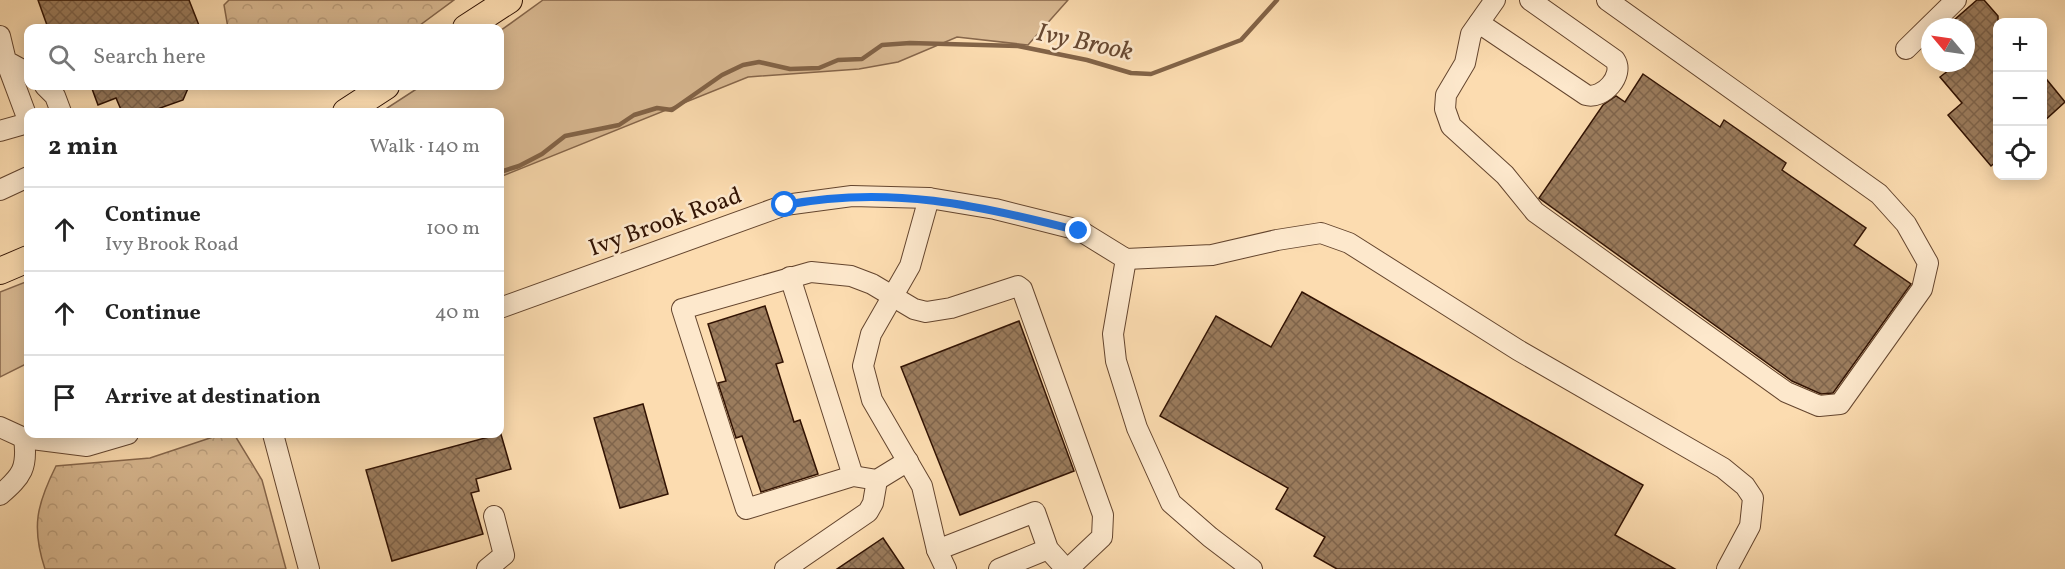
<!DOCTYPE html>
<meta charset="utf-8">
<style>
:root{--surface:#fff;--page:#f2f2f2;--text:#222;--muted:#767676;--line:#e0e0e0}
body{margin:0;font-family:Vollkorn,serif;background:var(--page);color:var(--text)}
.controls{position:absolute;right:18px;top:18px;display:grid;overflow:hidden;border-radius:12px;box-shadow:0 3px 15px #0003}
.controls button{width:54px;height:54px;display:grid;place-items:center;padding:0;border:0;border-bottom:2px solid var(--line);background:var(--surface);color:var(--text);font:30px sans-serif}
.compass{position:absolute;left:1921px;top:18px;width:54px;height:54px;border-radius:50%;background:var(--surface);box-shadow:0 3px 15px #0003;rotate:299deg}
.stop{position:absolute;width:18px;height:18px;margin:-14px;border:4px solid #1a73e8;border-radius:50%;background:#fff}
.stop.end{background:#1a73e8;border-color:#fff;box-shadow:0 2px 6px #0008}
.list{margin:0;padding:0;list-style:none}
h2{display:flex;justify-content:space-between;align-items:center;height:78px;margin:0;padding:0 24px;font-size:26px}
h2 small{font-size:20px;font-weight:400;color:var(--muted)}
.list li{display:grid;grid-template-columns:39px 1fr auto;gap:18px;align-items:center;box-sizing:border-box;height:84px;padding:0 24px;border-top:2px solid var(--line)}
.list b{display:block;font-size:22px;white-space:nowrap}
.list p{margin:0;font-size:20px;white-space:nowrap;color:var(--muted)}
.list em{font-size:20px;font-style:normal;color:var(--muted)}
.icon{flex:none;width:33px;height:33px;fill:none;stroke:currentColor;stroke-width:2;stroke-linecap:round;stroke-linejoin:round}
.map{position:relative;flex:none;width:2065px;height:569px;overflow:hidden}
.search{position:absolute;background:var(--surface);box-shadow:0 3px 15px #0003;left:24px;top:24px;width:480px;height:66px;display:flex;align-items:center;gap:15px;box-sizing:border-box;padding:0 21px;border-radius:12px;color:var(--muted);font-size:22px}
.panel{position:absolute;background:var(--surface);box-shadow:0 3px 15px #0003;left:24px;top:108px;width:480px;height:330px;border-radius:12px}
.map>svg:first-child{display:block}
.green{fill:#daba93;stroke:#86664b;stroke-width:1.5}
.forest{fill:url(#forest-crowns);stroke:#86664b;stroke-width:1.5}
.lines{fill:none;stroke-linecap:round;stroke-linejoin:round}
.stream{stroke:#826347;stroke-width:4.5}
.building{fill:url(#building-cross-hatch);stroke:#321303;stroke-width:1.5}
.minor-casing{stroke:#64452e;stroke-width:22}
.major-casing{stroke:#321303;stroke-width:28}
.minor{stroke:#fde8cc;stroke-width:20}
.major{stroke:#fcdcb0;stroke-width:26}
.route{stroke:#1a73e8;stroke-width:8}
.labels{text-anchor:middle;stroke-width:5;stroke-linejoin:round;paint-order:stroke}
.street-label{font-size:24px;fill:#321303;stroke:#fde8cc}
.water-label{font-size:26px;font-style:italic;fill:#674831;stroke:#fde8cc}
</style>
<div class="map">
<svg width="2065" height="569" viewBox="0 0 2065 569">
<defs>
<pattern id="forest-crowns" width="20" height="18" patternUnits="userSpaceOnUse" patternTransform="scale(1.5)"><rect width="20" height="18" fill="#daba93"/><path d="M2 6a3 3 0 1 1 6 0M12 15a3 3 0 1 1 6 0" fill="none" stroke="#bc9f7d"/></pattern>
<pattern id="building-cross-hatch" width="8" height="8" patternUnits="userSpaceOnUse" patternTransform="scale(1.5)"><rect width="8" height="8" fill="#9b7c5d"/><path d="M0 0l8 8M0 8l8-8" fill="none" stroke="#7f644b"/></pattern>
</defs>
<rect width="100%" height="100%" fill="#fcdcb0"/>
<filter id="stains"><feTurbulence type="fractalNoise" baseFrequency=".00333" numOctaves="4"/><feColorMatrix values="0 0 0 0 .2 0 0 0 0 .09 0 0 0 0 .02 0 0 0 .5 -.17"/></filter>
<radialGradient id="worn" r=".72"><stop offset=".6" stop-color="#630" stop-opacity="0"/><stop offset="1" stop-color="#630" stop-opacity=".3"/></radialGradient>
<g class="green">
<polygon points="543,0 1068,0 1028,45 957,37 898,62 859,69 748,77 500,177 500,112 381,112 421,86 500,86 500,31"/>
<polygon points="28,281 28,363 0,377 0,292"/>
</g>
<g class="forest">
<polygon points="229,0 454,0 416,28 228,28 224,5"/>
<path d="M222,434h12l28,46 24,89h-241c-14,-42 -8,-65 11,-103l94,-8z"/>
</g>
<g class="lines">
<polyline class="stream" points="500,172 519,166 542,154 565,136 619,125 634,115 657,108 672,110 722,75 743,65 759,62 790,69 819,68 838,60 862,59 882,45 910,43 1018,46 1087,60 1131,73 1151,74 1241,40 1277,0"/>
</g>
<g class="building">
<polygon points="38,0 189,0 200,28 48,28"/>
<polygon points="1977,0 1984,0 1998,16 1998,160 1991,166 1948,115 1962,103 1940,77 1949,70 1943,63 1966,63 1966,27 1946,27"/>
<polygon points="1643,74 1720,127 1724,120 1786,163 1782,170 1866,228 1854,245 1911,284 1833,393 1821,394 1792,381 1539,198 1603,105 1616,96 1625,102"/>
<polygon points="2043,75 2065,102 2043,122"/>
<polygon points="91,86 189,86 183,100 149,112 122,112 116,98 98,105"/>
<polygon points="1302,292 1643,485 1615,535 1675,569 1337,569 1314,556 1325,537 1276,509 1288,488 1160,416 1216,316 1271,347"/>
<polygon points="765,306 783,362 776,364 794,422 800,420 818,474 761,492 742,436 736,438 718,383 726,381 708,324"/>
<polygon points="1019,321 1074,471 960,515 901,367"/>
<polygon points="643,404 668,494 620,508 594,418"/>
<polygon points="500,431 511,469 476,479 479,491 471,493 483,534 392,561 366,470 500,434"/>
<polygon points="883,538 904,569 837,569"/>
</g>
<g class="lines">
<g class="minor-casing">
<g id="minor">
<polyline points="1495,0 1471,34 1465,63 1446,95 1445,109 1451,126 1505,175 1535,212 1786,392 1819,406 1840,404 1922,289 1928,263 1906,224 1879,194 1607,0"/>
<path d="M1479,23l107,72c17,5 39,-20 29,-35l-85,-60"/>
<polyline points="0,36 6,61 28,73"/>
<polyline points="1906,49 1956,0"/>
<polyline points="6,61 28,120"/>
<polyline points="45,86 55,96 61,112"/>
<polyline points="0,131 28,123"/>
<polyline points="0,190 28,177"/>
<polyline points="929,198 910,266 871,334 863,366 872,400 922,486 937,550 946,569"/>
<polyline points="1126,259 1113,334 1116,361 1137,428 1171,503 1210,537 1252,569"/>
<polyline points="790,277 853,476"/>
<polyline points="500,308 785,205 852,196 929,198 995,209 1079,230 1126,259 1212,255 1277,240 1321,233 1349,243 1518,350 1723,468 1745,486 1753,498 1750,526 1727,569"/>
<polyline points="0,427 24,438 87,446 128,434"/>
<polyline points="273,434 309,569"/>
<polyline points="908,461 877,480 853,476 746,509 682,309 811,272 851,276 872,284 914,309 926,312 951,308 1018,286 1022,289 1103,515 1102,537 1068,569"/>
<path d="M0,495c22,-19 28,-27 24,-57"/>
<polyline points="937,550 1035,512 1048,549 1066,569"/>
<polyline points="487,569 504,555 494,516"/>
<polyline points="785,569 868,512 873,503 877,480"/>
<polyline points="999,569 1048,549"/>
</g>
</g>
<g class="major-casing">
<g id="major">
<polyline points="466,28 509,0"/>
<polyline points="346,112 386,86"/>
<polyline points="0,271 28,259"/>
</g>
</g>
<use href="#minor" class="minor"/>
<use href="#major" class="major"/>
</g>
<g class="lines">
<path class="route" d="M785,205c104,-20 194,0 294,26"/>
</g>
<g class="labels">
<g class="street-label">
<text transform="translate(665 221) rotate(-20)" y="8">Ivy Brook Road</text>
</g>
<g class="water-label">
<text transform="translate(1085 41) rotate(12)" y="9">Ivy Brook</text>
</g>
</g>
<rect width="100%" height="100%" filter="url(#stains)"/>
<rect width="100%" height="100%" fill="url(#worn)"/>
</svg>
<div class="controls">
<button>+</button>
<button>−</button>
<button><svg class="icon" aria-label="locate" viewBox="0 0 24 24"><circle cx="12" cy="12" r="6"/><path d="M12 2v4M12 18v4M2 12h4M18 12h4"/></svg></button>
</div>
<svg class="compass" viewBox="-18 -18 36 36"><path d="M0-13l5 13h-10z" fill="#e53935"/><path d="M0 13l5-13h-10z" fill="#767676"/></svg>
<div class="stop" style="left:785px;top:205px"></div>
<div class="stop end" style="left:1079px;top:231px"></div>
<div class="search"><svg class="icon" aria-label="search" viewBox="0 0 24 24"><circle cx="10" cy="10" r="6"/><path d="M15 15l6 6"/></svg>Search here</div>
<section class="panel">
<h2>2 min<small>Walk · 140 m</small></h2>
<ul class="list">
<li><svg class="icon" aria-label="ahead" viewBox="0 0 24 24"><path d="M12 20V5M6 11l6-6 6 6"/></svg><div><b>Continue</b><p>Ivy Brook Road</p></div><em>100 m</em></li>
<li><svg class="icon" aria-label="ahead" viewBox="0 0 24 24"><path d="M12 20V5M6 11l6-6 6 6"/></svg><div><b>Continue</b></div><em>40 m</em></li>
<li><svg class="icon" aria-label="arrive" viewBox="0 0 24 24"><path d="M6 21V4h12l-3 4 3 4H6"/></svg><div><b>Arrive at destination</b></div></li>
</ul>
</section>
</div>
